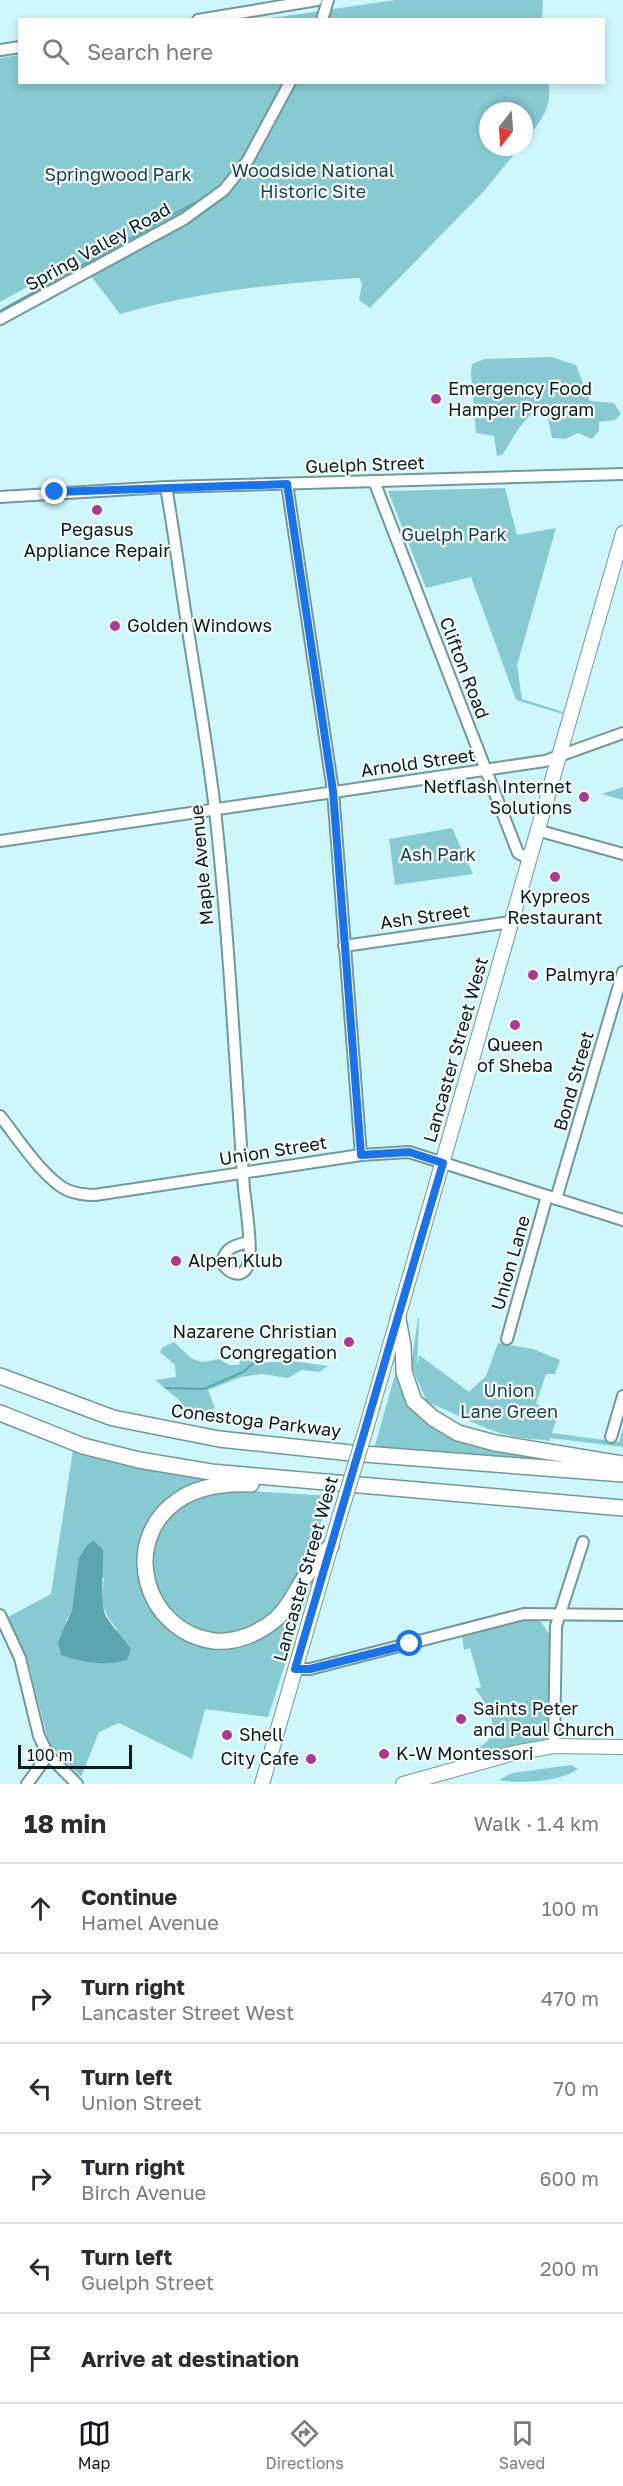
<!DOCTYPE html>
<meta charset="utf-8">
<style>
:root{--surface:#fff;--page:#f2f2f3;--text:#2b2b33;--muted:#7c7c81;--line:#e1e1e2;--accent:#111827}
body{margin:0;font-family:"Golos Text",sans-serif;background:var(--page);color:var(--text)}
.compass{position:absolute;left:479px;top:102px;width:54px;height:54px;border-radius:50%;background:var(--surface);box-shadow:0 3px 9px #0003;rotate:197deg}
.scale{position:absolute;left:18px;bottom:15px;width:114px;box-sizing:border-box;padding-left:6px;border:3px solid #0b1a1c;border-top:0;font-size:16px;line-height:21px;white-space:nowrap;color:#0b1a1c;-webkit-text-stroke:4px #f5fdfe;paint-order:stroke}
.stop{position:absolute;width:18px;height:18px;margin:-14px;border:4px solid #1a73e8;border-radius:50%;background:#fff}
.stop.end{background:#1a73e8;border-color:#fff;box-shadow:0 2px 6px #0008}
.list{margin:0;padding:0;list-style:none}
h2{display:flex;justify-content:space-between;align-items:center;height:78px;margin:0;padding:0 24px;font-size:26px}
h2 small{font-size:20px;font-weight:400;color:var(--muted)}
.list li{display:grid;grid-template-columns:39px 1fr auto;gap:18px;align-items:center;box-sizing:border-box;height:90px;padding:0 24px;border-top:2px solid var(--line)}
.list b{display:block;font-size:22px;white-space:nowrap}
.list p{margin:0;font-size:20px;white-space:nowrap;color:var(--muted)}
.list em{font-size:20px;font-style:normal;color:var(--muted)}
.icon{flex:none;width:33px;height:33px;fill:none;stroke:currentColor;stroke-width:2;stroke-linecap:round;stroke-linejoin:round}
.map{position:relative;flex:none;width:623px;height:1784px;overflow:hidden}
.search{position:absolute;background:var(--surface);box-shadow:0 3px 9px #0003;left:18px;right:18px;top:18px;height:66px;display:flex;align-items:center;gap:15px;box-sizing:border-box;padding:0 21px;border-radius:0px;color:var(--muted);font-size:22px}
.sheet{height:618px;background:var(--surface)}
nav{display:flex;justify-content:space-around;align-items:center;box-sizing:border-box;height:84px;border-top:2px solid var(--line);background:var(--surface);font-size:16px;color:var(--muted)}
nav a{display:grid;justify-items:center;gap:3px}
nav .on{color:var(--accent)}
.map>svg:first-child{display:block}
.green{fill:#88cad1;fill-rule:evenodd}
.water{fill:#5da5ad}
.lines{fill:none;stroke-linecap:round;stroke-linejoin:round}
.stream{stroke:#5da5ad;stroke-width:2}
.minor-casing{stroke:#72989c;stroke-width:14}
.major-casing{stroke:#72989c;stroke-width:16}
.highway-casing{stroke:#72989c;stroke-width:18}
.minor{stroke:#fff;stroke-width:10}
.major{stroke:#fff;stroke-width:14}
.highway{stroke:#fff;stroke-width:15}
.major-bridge-casing{stroke:#72989c;stroke-width:16;stroke-linecap:butt}
.major-bridge{stroke:#fff;stroke-width:14}
.route{stroke:#1a73e8;stroke-width:8}
.poi-dot{fill:#ab3a96;stroke:#f5fdfe;stroke-width:2}
.labels{text-anchor:middle;stroke-width:4.5;stroke-linejoin:round;paint-order:stroke}
.park-label{font-size:18px;fill:#1b3f42;stroke:#f5fdfe}
.street-label{font-size:18px;fill:#0b1a1c;stroke:#f5fdfe}
.poi-label{font-size:18px;fill:#0b1a1c;stroke:#f5fdfe;text-anchor:start}
</style>
<div class="map">
<svg width="623" height="1784" viewBox="0 0 623 1784">
<rect width="100%" height="100%" fill="#cef7fb"/>
<g class="green">
<polygon points="395,0 543,0 542,19 258,20"/>
<path d="M19,55l1,27h528c6,26 -9,41 -24,60v-31h-36v36h32l-36,44 -114,117 -11,-8 3,-16 -3,-6c-80,5 -162,14 -239,36l-42,-55 -78,43v-244z"/>
<polygon points="552,357 576,365 590,401 614,403 621,414 615,420 599,422 599,431 592,439 578,433 565,439 552,438 548,418 538,406 518,429 503,454 497,456 494,436 476,433 471,374 472,364 484,359"/>
<polygon points="505,488 517,535 556,528 517,665 522,699 563,712 563,714 516,700 471,577 426,588 388,491"/>
<polygon points="623,787 623,800 602,794"/>
<polygon points="452,828 473,874 395,885 389,839"/>
<path d="M418,1318h1l-2,48 2,-11 50,37 17,-16 12,-33 35,6 27,11 -5,14h-9l-10,30 23,7 -7,22 67,9 4,-13v18l-73,-9 -1,3c-12,-2 -26,-2 -38,-5 -30,-7 -56,-23 -84,-34l-16,-36z"/>
<polygon points="174,1342 192,1359 203,1362 219,1359 230,1365 239,1365 243,1350 252,1348 258,1363 291,1361 328,1366 319,1372 302,1370 288,1378 262,1374 241,1377 208,1390 215,1408 203,1414 187,1410 178,1399 155,1380 176,1377 175,1365 160,1352 163,1347"/>
<polygon points="397,1368 430,1424 580,1461 580,1466 374,1449"/>
<path d="M73,1450l137,29 -2,4 -35,13 -33,55 -1,24 9,26 15,23 33,19 35,5 30,-10 23,-19 17,-25 6,2 -39,121 -63,-8 -13,50 -73,-36 -20,9 -18,45 -32,-33 -21,-83 -20,-44 43,-23zM104,1578c-3,24 -3,33 14,52l-52,-9 6,-11 4,-21z"/>
<path d="M235,1490l95,6c-14,37 -28,96 -60,121 -66,53 -151,-27 -105,-93 7,-11 17,-22 30,-27 11,-5 28,-5 40,-7z"/>
<path d="M531,1618l10,4 9,13 -1,101 -6,5 -69,17 -2,-8c34,-10 19,-42 3,-61l6,-2 -11,-39 -6,2 -2,-14 52,-16z"/>
<path d="M571,1765l7,4c-17,13 -60,15 -79,11l13,-7z"/>
</g>
<path class="water" d="M94,1541l9,9c1,17 -4,56 4,68 7,11 16,20 24,31l-4,11c-24,6 -42,3 -66,-5l-3,-13 14,-32 7,-52 9,-14z"/>
<g class="lines">
<g class="stream">
<polyline points="0,311 194,203"/>
<polyline points="166,1388 204,1389 243,1372 255,1362"/>
</g>
<g class="minor-casing">
<g id="minor">
<polyline points="198,20 317,0"/>
<polyline points="322,20 328,0"/>
<polyline points="0,50 20,47"/>
<polyline points="0,319 184,219 224,190 248,160 290,82"/>
<polyline points="374,481 518,853 530,859"/>
<polyline points="287,484 333,791 361,1155"/>
<path d="M166,487c7,39 12,78 18,117 10,68 23,137 31,206 14,126 20,253 29,379 2,17 9,63 4,76 -6,16 -21,7 -26,-3 4,-15 12,-16 26,-20"/>
<polyline points="0,497 166,487 623,474"/>
<polyline points="540,831 623,854"/>
<polyline points="0,841 545,761 623,733"/>
<polyline points="344,946 511,922"/>
<path d="M0,1116c17,21 43,62 67,74 10,4 18,5 28,5l266,-40 48,-3 214,68"/>
<polyline points="556,1199 623,972"/>
<polyline points="507,1339 547,1196"/>
<polyline points="611,1437 623,1396"/>
<polyline points="0,1615 20,1658 39,1736 48,1755 77,1784"/>
<polyline points="295,1669 310,1669 524,1614 623,1615"/>
<polyline points="554,1746 556,1626 583,1542"/>
<polyline points="27,1784 48,1755"/>
</g>
</g>
<g class="major-casing">
<g id="major">
<path d="M366,1429c87,-298 172,-597 257,-896"/>
<polyline points="262,1784 337,1525"/>
<polyline points="403,1784 514,1753 554,1746 623,1747"/>
</g>
</g>
<g class="highway-casing">
<g id="highway">
<polyline points="398,1319 403,1346 404,1372 414,1401 433,1418 458,1433 495,1443 623,1464"/>
<polyline points="0,1376 113,1418 219,1439 351,1453 623,1474"/>
<polyline points="0,1413 83,1446 139,1460 211,1472 623,1508"/>
<path d="M251,1484c-25,-1 -53,2 -74,17 -58,41 -32,131 37,140 23,2 46,-8 63,-23 13,-12 20,-30 30,-44 7,-10 16,-19 24,-28"/>
</g>
</g>
<use href="#minor" class="minor"/>
<use href="#major" class="major"/>
<use href="#highway" class="highway"/>
<g class="major-bridge-casing">
<polyline id="major-bridge" points="337,1525 366,1429"/>
</g>
<use href="#major-bridge" class="major-bridge"/>
</g>
<g class="lines">
<polyline class="route" points="55,492 287,484 333,791 361,1155 409,1152 443,1163 295,1669 310,1669 410,1644"/>
</g>
<g class="poi-dot">
<circle cx="436" cy="399" r="6"/>
<circle cx="97" cy="510" r="6"/>
<circle cx="115" cy="626" r="6"/>
<circle cx="584" cy="797" r="6"/>
<circle cx="555" cy="877" r="6"/>
<circle cx="533" cy="975" r="6"/>
<circle cx="515" cy="1025" r="6"/>
<circle cx="176" cy="1261" r="6"/>
<circle cx="349" cy="1342" r="6"/>
<circle cx="461" cy="1719" r="6"/>
<circle cx="227" cy="1735" r="6"/>
<circle cx="384" cy="1754" r="6"/>
<circle cx="311" cy="1759" r="6"/>
</g>
<g class="labels">
<g class="park-label">
<text x="313" y="177">Woodside National<tspan x="313" dy="21">Historic Site</tspan></text>
<text x="118" y="181">Springwood Park</text>
<text x="454" y="541">Guelph Park</text>
<text x="438" y="861">Ash Park</text>
<text x="509" y="1397">Union<tspan x="509" dy="21">Lane Green</tspan></text>
</g>
<g class="street-label">
<text transform="translate(98 247) rotate(-29)" y="6">Spring Valley Road</text>
<text transform="translate(365 465) rotate(-2)" y="6">Guelph Street</text>
<text transform="translate(464 668) rotate(69)" y="6">Clifton Road</text>
<text transform="translate(418 763) rotate(-8)" y="6">Arnold Street</text>
<text transform="translate(202 865) rotate(-95)" y="6">Maple Avenue</text>
<text transform="translate(425 917) rotate(-8)" y="6">Ash Street</text>
<text transform="translate(456 1050) rotate(-74)" y="6">Lancaster Street West</text>
<text transform="translate(574 1081) rotate(-74)" y="6">Bond Street</text>
<text transform="translate(273 1151) rotate(-9)" y="6">Union Street</text>
<text transform="translate(511 1263) rotate(-74)" y="6">Union Lane</text>
<text transform="translate(256 1421) rotate(7)" y="6">Conestoga Parkway</text>
<text transform="translate(306 1569) rotate(-74)" y="6">Lancaster Street West</text>
</g>
<g class="poi-label">
<text x="448" y="395">Emergency Food<tspan x="448" dy="21">Hamper Program</tspan></text>
<text x="97" y="536" text-anchor="middle">Pegasus<tspan x="97" dy="21">Appliance Repair</tspan></text>
<text x="127" y="632">Golden Windows</text>
<text x="572" y="793" text-anchor="end">Netflash Internet<tspan x="572" dy="21">Solutions</tspan></text>
<text x="555" y="903" text-anchor="middle">Kypreos<tspan x="555" dy="21">Restaurant</tspan></text>
<text x="545" y="981">Palmyra</text>
<text x="515" y="1051" text-anchor="middle">Queen<tspan x="515" dy="21">of Sheba</tspan></text>
<text x="188" y="1267">Alpen Klub</text>
<text x="337" y="1338" text-anchor="end">Nazarene Christian<tspan x="337" dy="21">Congregation</tspan></text>
<text x="473" y="1715">Saints Peter<tspan x="473" dy="21">and Paul Church</tspan></text>
<text x="239" y="1741">Shell</text>
<text x="396" y="1760">K-W Montessori</text>
<text x="299" y="1765" text-anchor="end">City Cafe</text>
</g>
</g>
</svg>
<svg class="compass" viewBox="-18 -18 36 36"><path d="M0-13l5 13h-10z" fill="#e53935"/><path d="M0 13l5-13h-10z" fill="#7c7c81"/></svg>
<div class="scale">100 m</div>
<div class="stop" style="left:410px;top:1644px"></div>
<div class="stop end" style="left:55px;top:492px"></div>
<div class="search"><svg class="icon" aria-label="search" viewBox="0 0 24 24"><circle cx="10" cy="10" r="6"/><path d="M15 15l6 6"/></svg>Search here</div>
</div>
<section class="sheet">
<h2>18 min<small>Walk · 1.4 km</small></h2>
<ul class="list">
<li><svg class="icon" aria-label="ahead" viewBox="0 0 24 24"><path d="M12 20V5M6 11l6-6 6 6"/></svg><div><b>Continue</b><p>Hamel Avenue</p></div><em>100 m</em></li>
<li><svg class="icon" aria-label="right" viewBox="0 0 24 24"><path d="M7 20v-9h11M14 6l5 5-5 5"/></svg><div><b>Turn right</b><p>Lancaster Street West</p></div><em>470 m</em></li>
<li><svg class="icon" aria-label="left" viewBox="0 0 24 24"><path d="M17 20v-9H6M10 6l-5 5 5 5"/></svg><div><b>Turn left</b><p>Union Street</p></div><em>70 m</em></li>
<li><svg class="icon" aria-label="right" viewBox="0 0 24 24"><path d="M7 20v-9h11M14 6l5 5-5 5"/></svg><div><b>Turn right</b><p>Birch Avenue</p></div><em>600 m</em></li>
<li><svg class="icon" aria-label="left" viewBox="0 0 24 24"><path d="M17 20v-9H6M10 6l-5 5 5 5"/></svg><div><b>Turn left</b><p>Guelph Street</p></div><em>200 m</em></li>
<li><svg class="icon" aria-label="arrive" viewBox="0 0 24 24"><path d="M6 21V4h12l-3 4 3 4H6"/></svg><div><b>Arrive at destination</b></div></li>
</ul>
</section>
<nav>
<a class="on"><svg class="icon" aria-label="map" viewBox="0 0 24 24"><path d="M3 6l6-2 6 2 6-2v14l-6 2-6-2-6 2zM9 4v14M15 6v14"/></svg>Map</a>
<a><svg class="icon" aria-label="directions" viewBox="0 0 24 24"><path d="M12 3l9 9-9 9-9-9zM9 14v-3h6M13 9l2 2-2 2"/></svg>Directions</a>
<a><svg class="icon" aria-label="saved" viewBox="0 0 24 24"><path d="M7 4h10v16l-5-4-5 4z"/></svg>Saved</a>
</nav>
